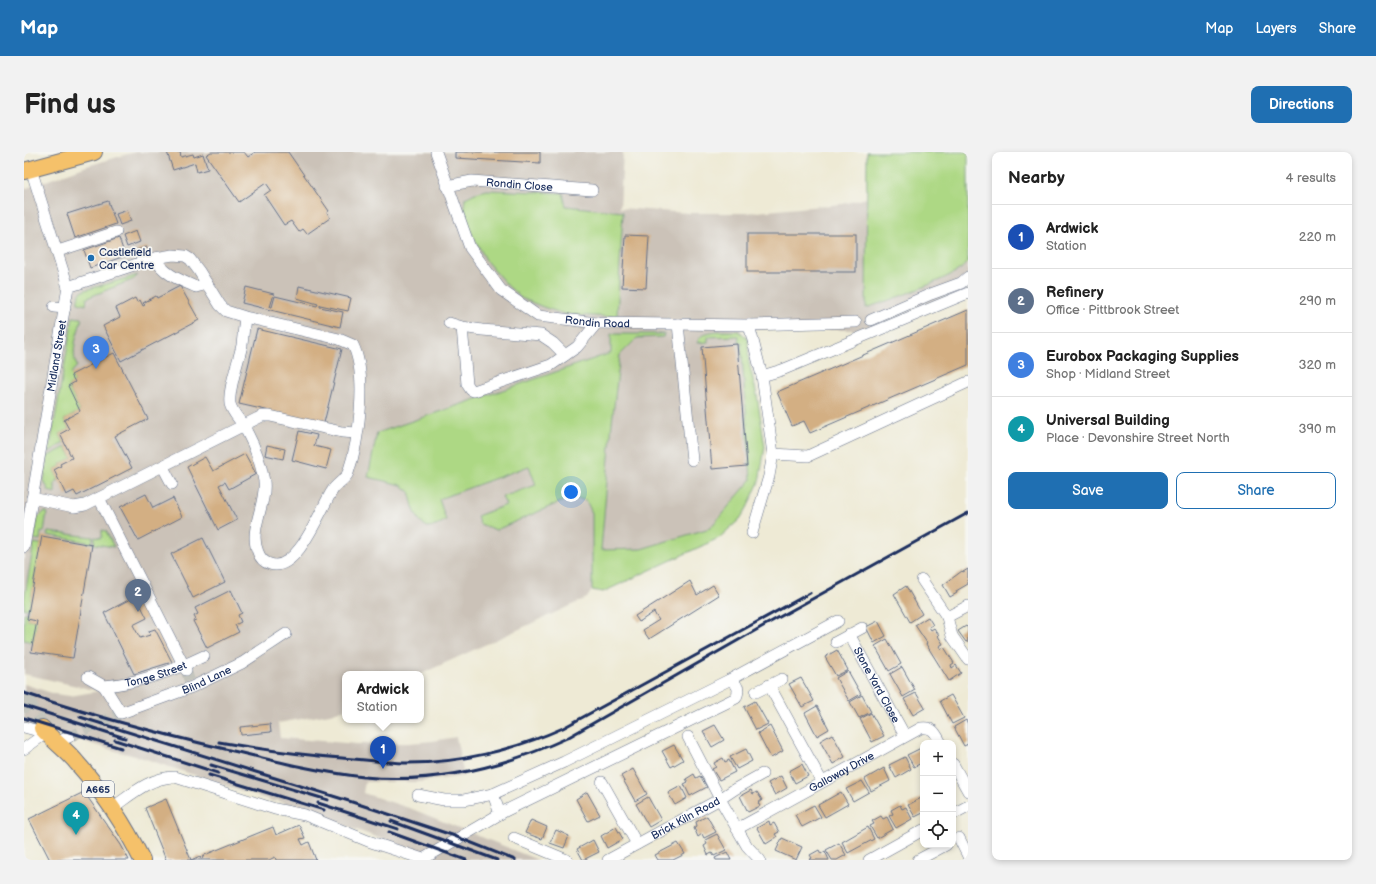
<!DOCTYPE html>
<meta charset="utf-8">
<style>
:root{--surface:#fff;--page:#f2f2f2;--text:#222;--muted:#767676;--line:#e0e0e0;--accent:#1f6fb2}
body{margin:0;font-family:"Balsamiq Sans",sans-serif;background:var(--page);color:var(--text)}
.controls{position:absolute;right:12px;bottom:12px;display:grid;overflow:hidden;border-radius:8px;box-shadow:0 2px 6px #0003}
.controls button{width:36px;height:36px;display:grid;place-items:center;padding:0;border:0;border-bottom:1px solid var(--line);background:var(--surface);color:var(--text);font:20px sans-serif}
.you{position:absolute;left:547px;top:340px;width:14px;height:14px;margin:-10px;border:3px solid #fff;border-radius:50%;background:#1a73e8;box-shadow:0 0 0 6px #1a73e833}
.badge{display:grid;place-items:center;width:26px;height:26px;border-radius:50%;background:var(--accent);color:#fff;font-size:13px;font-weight:700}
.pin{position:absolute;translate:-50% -33px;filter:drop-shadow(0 1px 2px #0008)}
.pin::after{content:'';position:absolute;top:21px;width:14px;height:12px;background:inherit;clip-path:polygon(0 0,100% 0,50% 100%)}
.popup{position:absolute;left:318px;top:519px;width:82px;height:52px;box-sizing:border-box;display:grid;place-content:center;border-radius:8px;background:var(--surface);filter:drop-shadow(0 1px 3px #0005);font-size:13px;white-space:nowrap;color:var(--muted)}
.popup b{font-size:15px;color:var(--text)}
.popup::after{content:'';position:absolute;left:50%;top:100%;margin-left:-8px;border:8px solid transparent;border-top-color:var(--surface)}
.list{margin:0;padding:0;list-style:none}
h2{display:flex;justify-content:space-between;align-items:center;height:52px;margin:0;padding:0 16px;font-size:17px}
h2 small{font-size:13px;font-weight:400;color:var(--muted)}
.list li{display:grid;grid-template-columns:26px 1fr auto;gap:12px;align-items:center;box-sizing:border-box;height:64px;padding:0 16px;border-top:1px solid var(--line)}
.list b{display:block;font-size:15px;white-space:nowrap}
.list p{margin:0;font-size:13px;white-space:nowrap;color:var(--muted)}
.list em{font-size:13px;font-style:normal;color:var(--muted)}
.actions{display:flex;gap:8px;padding:12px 16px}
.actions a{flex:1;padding:9px 0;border:1px solid var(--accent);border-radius:8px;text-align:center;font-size:14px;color:var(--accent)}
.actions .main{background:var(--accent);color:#fff}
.icon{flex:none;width:22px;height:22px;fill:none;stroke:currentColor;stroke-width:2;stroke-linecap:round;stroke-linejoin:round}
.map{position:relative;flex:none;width:944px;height:708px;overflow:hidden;border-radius:8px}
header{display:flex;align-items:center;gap:24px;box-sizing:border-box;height:56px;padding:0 20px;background:var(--accent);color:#fff}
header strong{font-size:19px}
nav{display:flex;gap:22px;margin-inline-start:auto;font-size:14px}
.intro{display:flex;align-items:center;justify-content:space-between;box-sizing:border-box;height:96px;padding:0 24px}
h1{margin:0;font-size:28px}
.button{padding:10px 18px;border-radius:8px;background:var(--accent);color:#fff;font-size:14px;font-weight:700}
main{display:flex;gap:24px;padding:0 24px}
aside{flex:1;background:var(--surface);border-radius:8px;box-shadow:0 2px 6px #0003}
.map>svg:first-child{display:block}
.industrial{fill:#cbc2b8}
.green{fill:#add884;stroke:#648471}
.building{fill:#d3af83}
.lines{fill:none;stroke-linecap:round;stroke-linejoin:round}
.minor-tunnel{stroke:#c4c5bd;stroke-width:11;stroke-dasharray:11 5.5;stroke-linecap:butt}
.highway-tunnel{stroke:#c4c5bd;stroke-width:16;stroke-dasharray:16 8;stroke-linecap:butt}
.minor-casing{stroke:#657088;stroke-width:12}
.highway-casing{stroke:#657088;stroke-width:18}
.minor{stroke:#fff;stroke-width:11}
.highway{stroke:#f5c16b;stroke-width:16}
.rail{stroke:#1b2f5e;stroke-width:3}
.poi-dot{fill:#1f6fb2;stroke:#f6f6f2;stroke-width:1.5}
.labels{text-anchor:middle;stroke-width:3.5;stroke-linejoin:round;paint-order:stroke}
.shield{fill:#f6f6f2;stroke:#5d6b8a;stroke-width:1}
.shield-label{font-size:10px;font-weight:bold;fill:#1b2f5e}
.street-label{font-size:11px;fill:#1b2f5e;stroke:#f6f6f2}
.poi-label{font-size:11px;fill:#1b2f5e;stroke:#f6f6f2;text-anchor:start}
</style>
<header>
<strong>Map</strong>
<nav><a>Map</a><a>Layers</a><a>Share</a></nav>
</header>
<div class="intro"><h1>Find us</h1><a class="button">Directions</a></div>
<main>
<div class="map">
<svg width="944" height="708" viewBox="0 0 944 708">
<rect width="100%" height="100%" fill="#f6f6f2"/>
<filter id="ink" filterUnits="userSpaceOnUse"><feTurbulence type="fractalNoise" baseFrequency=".025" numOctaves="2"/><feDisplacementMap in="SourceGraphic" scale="8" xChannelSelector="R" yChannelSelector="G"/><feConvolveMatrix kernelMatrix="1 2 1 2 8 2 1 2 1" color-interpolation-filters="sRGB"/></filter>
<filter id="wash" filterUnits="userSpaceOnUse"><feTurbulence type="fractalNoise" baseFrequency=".012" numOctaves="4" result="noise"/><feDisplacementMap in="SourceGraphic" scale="16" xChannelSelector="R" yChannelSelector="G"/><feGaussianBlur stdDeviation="0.9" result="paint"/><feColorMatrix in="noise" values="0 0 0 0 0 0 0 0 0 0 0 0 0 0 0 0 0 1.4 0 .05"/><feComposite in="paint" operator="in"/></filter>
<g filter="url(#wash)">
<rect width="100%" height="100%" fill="#eeead5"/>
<polygon class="industrial" points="111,0 599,0 596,56 664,61 721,61 819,52 843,46 843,0 944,0 944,135 836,178 717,177 726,229 734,317 716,367 695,386 579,440 568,438 563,446 397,522 321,522 321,557 306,562 254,571 256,586 298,589 333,592 385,591 409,589 432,585 440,624 393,630 341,630 339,641 388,657 514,708 414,708 252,648 251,650 119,606 88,598 0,571 0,532 31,542 46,544 75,539 0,522 0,37 63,14"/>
<g class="green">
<path d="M843,0h101v110c-7,14 -84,40 -102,46z"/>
<polygon points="463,38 539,41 542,54 599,60 593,165 543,163 519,155 497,146 483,133 463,110 446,78 440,55 441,46 451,41"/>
<path d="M114,123l-4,4 -47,19 -1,7 -8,-2c-1,-6 2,-11 7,-13z"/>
<path d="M49,165l9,1c-4,15 -12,33 -5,48l-6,7 4,9 -7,4 12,25 -16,9 5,9 -9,5 4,9 -15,9z"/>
<path d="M694,179h21l5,4 4,5 1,23 8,32 8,52 -6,35 -12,26 -7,11 -21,19 -116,54 -11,-2v-77l-6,-13 -16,-2 -74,32 -16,-6 -3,-8 29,-11 -4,-8 34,-12 -7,-19 -90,33 7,21 -10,6 -9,1c-13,-9 -14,-21 -18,-36l-8,-6 -33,-8 9,-44 234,-80v-19h53l-1,3 -26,1 -17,17 -8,68 -11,127 40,-1 69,-21 41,-48 -10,-138h-3l1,-6 -31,1v5l-11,1c4,-10 11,-11 21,-12z"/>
<polygon points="42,295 48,306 36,312 37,314 30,318 35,328 31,330 31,341 25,339 20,329 24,304"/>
<polygon points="20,360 23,360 20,380 17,380 16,388 10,387 14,366"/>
<polygon points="78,378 82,379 90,395 70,392 71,385 78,386"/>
<polygon points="24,380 69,385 68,391 23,383"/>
<polygon points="10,391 17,392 5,457 0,457 0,448"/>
<polygon points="0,461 4,461 3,467 13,469 9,490 0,488"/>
</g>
<g id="blocks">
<g class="building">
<polygon points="143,0 156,0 157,5 169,2 170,5 179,2 184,17 173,20 171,11 149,18"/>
<polygon points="187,0 220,0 224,5 231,0 264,0 305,59 303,60 306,66 283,82 279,77 275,80 267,69 260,73 240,43 247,38 242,31 215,50 182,3"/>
<polygon points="431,0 516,0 516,11 431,6"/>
<polygon points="84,49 92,72 51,86 43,62"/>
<polygon points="103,58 107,69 96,73 92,62"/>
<polygon points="112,79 116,90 103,95 99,84"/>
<rect x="723" y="82" width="109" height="38"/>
<polygon points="601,83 625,84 622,136 598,135"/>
<polygon points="95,86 101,104 66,116 60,98"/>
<polygon points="123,95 124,99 115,103 113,98"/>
<polygon points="156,134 175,168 97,209 79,174 96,165 92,156 111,146 113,150 116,148 119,154 121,153 119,151 132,144 133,146"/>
<polygon points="275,134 327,146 324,159 296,153 296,155 319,160 316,175 218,151 222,135 250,142 246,155 248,155 251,144 293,154 294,152 273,146"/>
<polygon points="944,158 944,213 786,281 780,269 768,274 753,240"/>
<polygon points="233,177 318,197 300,271 215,252"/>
<polygon points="713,192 723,314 688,317 678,195"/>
<polygon points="90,201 124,267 91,284 108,316 53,344 50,339 42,343 30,318 37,314 36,312 48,306 36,282 45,277 40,268 56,259 44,234 51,230 47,223"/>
<polygon points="275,279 293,283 290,294 307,298 302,317 268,308"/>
<polygon points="243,293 261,297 259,307 241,303"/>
<polygon points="221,302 232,322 205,337 201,330 195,333 213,368 194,378 163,315 181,305 189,319"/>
<polygon points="122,342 129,356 149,346 158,365 114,388 96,355"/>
<polygon points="18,384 68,393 49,506 7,500 13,469 3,467"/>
<polygon points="179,386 201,430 169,446 147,402"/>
<polygon points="944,417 944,432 932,439 933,441 926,445 919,433 938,419 939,420"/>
<polygon points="666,429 673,443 689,433 695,443 625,487 619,478 635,468 632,464 630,460 615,470 611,464"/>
<polygon points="882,434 898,462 886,470 870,442"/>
<polygon points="207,438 218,461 214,463 217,470 211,473 215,480 183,496 169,469 172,468 170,464 174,462 171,456"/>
<polygon points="112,444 123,466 109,473 116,486 126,483 125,479 131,477 148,510 110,522 80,461"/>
<polygon points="904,465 909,473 905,475 907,478 910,476 915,483 914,484 919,492 915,494 917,497 920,495 930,511 927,513 928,516 932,513 937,521 925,529 902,492 903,491 891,473"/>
<polygon points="854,469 862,484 850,491 842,475"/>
<polygon points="942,474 944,476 944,489 942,490 934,479"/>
<polygon points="863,487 877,512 865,519 851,494"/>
<polygon points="813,498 824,518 812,524 801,505"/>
<polygon points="878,515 891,538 879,545 866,522"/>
<polygon points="824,519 837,542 825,549 812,526"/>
<polygon points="777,526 790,549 778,555 765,532"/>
<polygon points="892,541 901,556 889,563 880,547"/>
<polygon points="838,543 847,560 835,566 826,550"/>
<polygon points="927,543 940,566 928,572 916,549"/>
<polygon points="731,549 744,572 732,578 720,555"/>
<polygon points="793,554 805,577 793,584 781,561"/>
<polygon points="847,561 860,584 848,590 836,567"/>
<polygon points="942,568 944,572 944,592 940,594 930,575"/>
<polygon points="246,572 247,580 217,583 216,575"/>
<polygon points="691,573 700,588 688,595 679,579"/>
<polygon points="746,574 759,599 747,606 734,581"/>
<polygon points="808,582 821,605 809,612 796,589"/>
<polygon points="650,593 659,608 647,615 638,599"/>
<polygon points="899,595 899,610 890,615 883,603"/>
<polygon points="722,597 728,609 713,617 706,605"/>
<polygon points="881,605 887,617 872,626 865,613"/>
<polygon points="699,606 701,610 705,608 711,620 695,628 688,617 692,615 690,611"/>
<polygon points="778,612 784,624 771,631 765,619"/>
<polygon points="860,616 866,629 847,639 841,627"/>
<polygon points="609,617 623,642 611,649 597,624"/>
<polygon points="670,622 672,626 676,624 683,635 666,644 660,632 664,630 662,627"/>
<polygon points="757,624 763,636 751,643 744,631"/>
<polygon points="838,629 845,640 829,649 822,637"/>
<polygon points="657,634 663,646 651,653 644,641"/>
<polygon points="727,638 729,642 733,640 738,648 734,651 736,654 724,660 716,644"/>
<polygon points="60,640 97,693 105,708 26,708 5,667"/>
<polygon points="563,640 576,663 564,669 552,647"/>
<polygon points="817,640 824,652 801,665 794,653"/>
<polygon points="624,645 637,668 625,675 612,652"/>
<polygon points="899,645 899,661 891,665 884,653"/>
<polygon points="142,647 167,708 176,704 177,707 179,706 178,704 249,675 252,683 275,673 281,686 276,687 279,693 285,690 292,708 252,708 251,705 245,708 142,708 121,656"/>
<polygon points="790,653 797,665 778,675 771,663"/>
<polygon points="876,653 878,657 882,655 888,667 872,676 865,664 869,662 867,658"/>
<polygon points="683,664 692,680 680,686 678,682 674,685 670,676 673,674 672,670"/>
<polygon points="857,664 859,667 863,665 869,677 853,686 846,674 850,672 848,669"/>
<polygon points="507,668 523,675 518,687 501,681"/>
<polygon points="745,669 746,673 750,671 755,680 751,682 753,685 742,692 733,676"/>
<polygon points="592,675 599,687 583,696 577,684"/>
<polygon points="844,675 850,687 824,701 818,690"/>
<polygon points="532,678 545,684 540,696 526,691"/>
<polygon points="693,682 702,698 690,704 688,701 684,703 680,694 683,692 681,688"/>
<polygon points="758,686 778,695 772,708 752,699"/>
<polygon points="569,688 575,700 559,708 553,697"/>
<polygon points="654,691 661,702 649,708 634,708 631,703"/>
<polygon points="815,691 822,703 813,708 808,708 802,698"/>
<polygon points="795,698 797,702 801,699 805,708 785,708 788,706 786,703"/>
<polygon points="703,700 707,708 692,708 691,706"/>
</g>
</g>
</g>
<g filter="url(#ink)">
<use href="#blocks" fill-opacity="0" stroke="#657088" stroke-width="1"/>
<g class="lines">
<g class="minor-tunnel">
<polyline points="162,518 166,530"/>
<polyline points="45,585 97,561"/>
</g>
<polyline class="highway-tunnel" points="0,544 18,576"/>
<g class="minor-casing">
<g id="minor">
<path id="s1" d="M412,0l34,96 31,42 37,26 59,7 152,2 107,-3"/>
<path id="s2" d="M423,34l25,-5 120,9"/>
<polyline points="34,99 92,80"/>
<path d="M131,106c8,16 25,22 41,29l11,-3"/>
<path d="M44,135l87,-29 18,-3 12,1 5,3 9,12 21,34 6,6 19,6 94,22 14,6c15,31 6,96 -5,128 -3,7 -12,11 -16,18 -11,17 -35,83 -62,73 -7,-2 -10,-6 -12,-12 -10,-22 9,-48 6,-71 -3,-17 -9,-34 -17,-49 -4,-10 -14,-17 -17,-28 -2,-15 9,-44 12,-59 1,-9 2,-19 3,-28"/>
<polyline points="30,155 41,156"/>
<polyline points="847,168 907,142 937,131 944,125"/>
<polyline points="425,171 438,175 458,178 517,183 529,191 541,203"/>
<polyline points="654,172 668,308"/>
<polyline points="725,173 738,224 749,302 745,324 728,381"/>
<polyline points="438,175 443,232 447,238 450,239 527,213 553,195 573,171"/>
<polyline points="738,224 758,218 944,141"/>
<polyline points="749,302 784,304 944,230"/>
<polyline points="139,315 148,332"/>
<polyline points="8,346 50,355 61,353 238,264 246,264 318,280 333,281"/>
<polyline points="75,346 162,518"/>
<path id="s3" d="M0,395l44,-260 -37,-118"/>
<polyline points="898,428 923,465 928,484 944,507"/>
<polyline points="923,465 944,454"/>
<path id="s4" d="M825,482l56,102"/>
<polyline points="812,490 838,476"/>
<path id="s5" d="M64,525l16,9 17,27 71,-26 50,-24 44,-29"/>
<polyline points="705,528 814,469"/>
<polyline points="745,533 798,630"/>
<path id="s6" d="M80,534c35,-3 69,-15 100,-30"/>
<polyline points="732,540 758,527"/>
<polyline points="0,575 22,581"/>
<polyline points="664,585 696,647 711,637 738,622"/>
<polyline points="34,593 40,587 45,585"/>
<polyline points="0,597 22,581"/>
<polyline points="929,612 944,639"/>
<polyline points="578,630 613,692"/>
<polyline points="394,643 420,648 440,648 469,642"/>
<path d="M88,656c19,-13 38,-31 63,-31l100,32 30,6 63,26 58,19"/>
<polyline points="929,662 944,654"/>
<path id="s7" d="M713,677l184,-101c12,-2 15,6 20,15"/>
<polyline points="490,686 543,708"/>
<polyline points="935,686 944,704"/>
<path d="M399,707l82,-48 231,-113c4,-9 2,-14 -7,-18l-165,82 -71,32 7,20"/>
<path id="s8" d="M584,708l112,-61 27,47 13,14"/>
<polyline points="845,708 899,678"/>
<polyline points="894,708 922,693"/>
</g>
</g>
<g class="highway-casing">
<g id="highway">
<polyline points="0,19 70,0"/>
<path d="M18,576c11,13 25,22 35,35 26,29 48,62 65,97"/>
</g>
</g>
<use href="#minor" class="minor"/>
<use href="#highway" class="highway"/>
<g class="rail">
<path d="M0,541c66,22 133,40 201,56 46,11 92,23 139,28 70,7 140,-10 203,-39l198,-113 203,-112"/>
<polyline points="0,554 101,586"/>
<polyline points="56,565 328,650 428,683 491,708"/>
<polyline points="0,566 97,596"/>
<polyline points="91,588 194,621"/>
<path d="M195,590c40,7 82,13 123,16 21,2 41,4 61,5 54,1 111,-13 160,-35l247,-135"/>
<polyline points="187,613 304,648"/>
<polyline points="185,623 300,658"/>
<polyline points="294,651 374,677"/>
<polyline points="367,669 473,708"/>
<polyline points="365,680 442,708"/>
</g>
</g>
</g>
<circle class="poi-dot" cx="67" cy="106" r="4"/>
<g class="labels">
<rect class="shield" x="58" y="629" width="32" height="16" rx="3"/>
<g class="shield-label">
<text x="74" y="641">A665</text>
</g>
<g class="street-label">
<text dy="4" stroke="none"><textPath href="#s2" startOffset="73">Rondin Close</textPath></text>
<text dy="4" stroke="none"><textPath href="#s1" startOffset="259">Rondin Road</textPath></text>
<text dy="4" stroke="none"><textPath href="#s3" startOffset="194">Midland Street</textPath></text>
<text dy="4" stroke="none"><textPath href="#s6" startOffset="53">Tonge Street</textPath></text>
<text dy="4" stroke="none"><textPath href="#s5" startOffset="142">Blind Lane</textPath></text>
<text dy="4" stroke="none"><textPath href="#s4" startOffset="58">Stone Yard Close</textPath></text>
<text dy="4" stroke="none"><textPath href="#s7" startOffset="119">Galloway Drive</textPath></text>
<text dy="4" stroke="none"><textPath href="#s8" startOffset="88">Brick Kiln Road</textPath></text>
</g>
<g class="poi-label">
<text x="75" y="104">Castlefield<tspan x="75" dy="13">Car Centre</tspan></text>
</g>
</g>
</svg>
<div class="controls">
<button>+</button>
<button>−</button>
<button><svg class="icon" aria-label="locate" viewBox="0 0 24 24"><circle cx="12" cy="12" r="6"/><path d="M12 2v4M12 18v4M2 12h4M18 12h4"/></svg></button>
</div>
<div class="you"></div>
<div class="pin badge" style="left:359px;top:617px;background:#1a4fb4">1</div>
<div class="popup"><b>Ardwick</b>Station</div>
<div class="pin badge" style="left:114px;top:460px;background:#5c6f8a">2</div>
<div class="pin badge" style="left:72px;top:217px;background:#3f7fe0">3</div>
<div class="pin badge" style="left:52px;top:683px;background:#0f9aa8">4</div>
</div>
<aside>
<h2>Nearby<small>4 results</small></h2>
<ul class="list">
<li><span class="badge" style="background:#1a4fb4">1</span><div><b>Ardwick</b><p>Station</p></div><em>220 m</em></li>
<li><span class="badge" style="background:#5c6f8a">2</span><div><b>Refinery</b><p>Office · Pittbrook Street</p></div><em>290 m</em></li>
<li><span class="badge" style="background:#3f7fe0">3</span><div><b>Eurobox Packaging Supplies</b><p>Shop · Midland Street</p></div><em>320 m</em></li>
<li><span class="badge" style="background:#0f9aa8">4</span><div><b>Universal Building</b><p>Place · Devonshire Street North</p></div><em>390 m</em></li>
</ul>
<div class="actions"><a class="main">Save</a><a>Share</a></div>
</aside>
</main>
